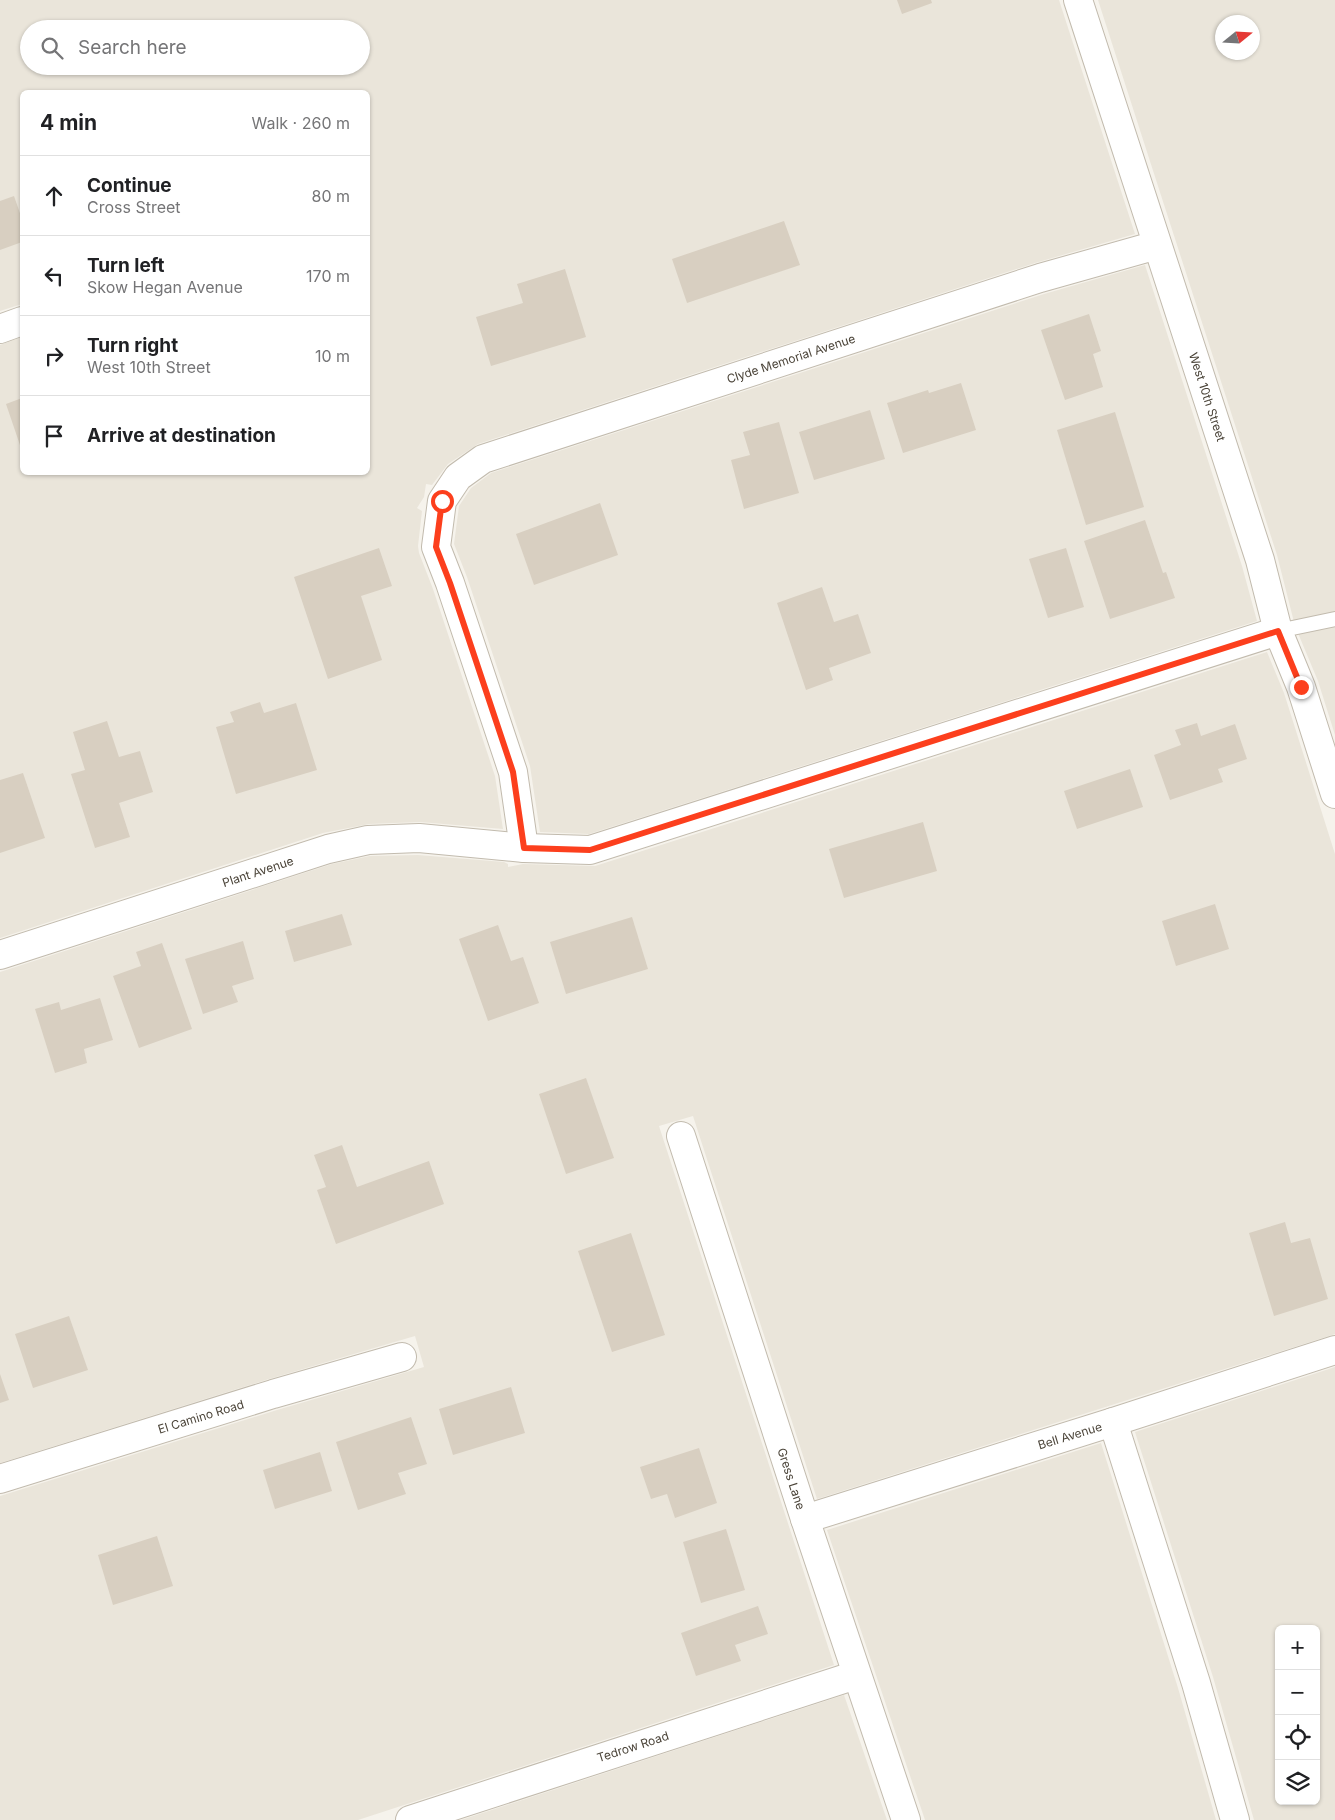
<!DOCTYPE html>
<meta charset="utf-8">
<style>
:root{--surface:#fff;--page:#f6f6f6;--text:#202124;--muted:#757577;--line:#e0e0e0}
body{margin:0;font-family:Inter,sans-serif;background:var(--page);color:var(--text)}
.controls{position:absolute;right:15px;bottom:15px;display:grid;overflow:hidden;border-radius:8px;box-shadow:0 1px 4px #0004}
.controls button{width:45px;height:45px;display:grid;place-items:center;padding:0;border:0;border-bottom:1px solid var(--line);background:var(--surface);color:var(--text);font:25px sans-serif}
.compass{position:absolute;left:1215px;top:15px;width:45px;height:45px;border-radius:50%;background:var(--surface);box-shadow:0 1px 4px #0004;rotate:72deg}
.stop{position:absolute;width:15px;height:15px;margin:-11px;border:4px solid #fc3f1d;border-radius:50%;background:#fff}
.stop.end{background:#fc3f1d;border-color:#fff;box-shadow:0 1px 5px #0008}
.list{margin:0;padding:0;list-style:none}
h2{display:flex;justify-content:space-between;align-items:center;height:65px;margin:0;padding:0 20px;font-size:21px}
h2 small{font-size:16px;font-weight:400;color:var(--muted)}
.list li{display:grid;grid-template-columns:32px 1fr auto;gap:15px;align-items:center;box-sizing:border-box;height:80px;padding:0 20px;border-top:1px solid var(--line)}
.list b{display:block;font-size:19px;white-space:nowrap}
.list p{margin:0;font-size:16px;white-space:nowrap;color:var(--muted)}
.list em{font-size:16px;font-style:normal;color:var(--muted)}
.icon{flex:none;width:28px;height:28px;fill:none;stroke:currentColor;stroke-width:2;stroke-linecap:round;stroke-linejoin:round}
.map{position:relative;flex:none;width:1335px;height:1820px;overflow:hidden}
.search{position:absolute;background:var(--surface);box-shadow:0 1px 4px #0004;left:20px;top:20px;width:350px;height:55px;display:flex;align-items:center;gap:12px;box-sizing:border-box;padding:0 18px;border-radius:28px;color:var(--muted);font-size:19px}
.panel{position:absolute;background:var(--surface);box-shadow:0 1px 4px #0004;left:20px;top:90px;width:350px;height:385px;border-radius:8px}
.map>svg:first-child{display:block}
.residential{fill:#eae5da;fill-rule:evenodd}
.building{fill:#d8cfc1}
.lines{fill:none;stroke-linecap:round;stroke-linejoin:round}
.service-casing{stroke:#c2bbae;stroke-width:16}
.minor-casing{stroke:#c2bbae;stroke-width:30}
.tertiary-casing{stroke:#c2bbae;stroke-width:30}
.service{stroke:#fff;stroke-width:14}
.minor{stroke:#fff;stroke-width:28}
.tertiary{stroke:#fff;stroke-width:28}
.route{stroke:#fc3f1d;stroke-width:6}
.labels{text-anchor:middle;stroke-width:4;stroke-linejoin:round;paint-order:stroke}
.street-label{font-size:12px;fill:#4b4439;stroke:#fff}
</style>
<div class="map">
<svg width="1335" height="1820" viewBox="0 0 1335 1820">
<rect width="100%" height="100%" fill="#f6f3ec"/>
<g class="residential">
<path d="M0,0h1059l76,234 -100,29 -557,181 -30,20 -16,21 -6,-1 -2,13 -7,11 5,3 -4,35 1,7 14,36 62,187 8,53 -83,-7 -51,2 -46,9 -323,105v-593l22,-8v135h346v-380h-346v212l-22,7zM29,29h332v37h-332z"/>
<path d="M1098,0h237v735l-17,-54 -23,-55 -18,-71zM1222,22h30v30h-30z"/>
<polygon points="1145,265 1242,566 1257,621 589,834 540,832 530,766 467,577 454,544 459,506 471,488 491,473 1044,294"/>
<polygon points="1267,652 1284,693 1335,854 1335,1334 817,1499 693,1116 659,1126 834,1665 358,1820 0,1820 0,1496 277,1410 424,1367 415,1336 269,1379 0,1463 0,972 332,864 370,856 418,855 504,862 508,864 508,867 523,864 595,866"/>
<path d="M1335,1367v453h-81l-41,-143 -78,-245zM1279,1629h37v172h-37z"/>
<polygon points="1101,1443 1178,1688 1216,1820 925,1820 827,1530"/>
<polygon points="844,1695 887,1820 461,1820"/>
</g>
<g class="building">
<polygon points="897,0 931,0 932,3 902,14"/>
<polygon points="14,196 22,219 22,242 0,250 0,201"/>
<polygon points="784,221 800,265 687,303 672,259"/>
<polygon points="565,269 586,337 491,366 476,317 523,303 517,284"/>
<polygon points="1089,314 1101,351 1093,354 1103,387 1065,400 1041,330"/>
<polygon points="961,383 976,430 903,453 887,403 928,390 929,393"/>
<polygon points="22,398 22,451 6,404"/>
<polygon points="870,410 885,459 814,480 799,432"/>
<polygon points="1115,412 1144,507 1086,525 1057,430"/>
<polygon points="779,422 799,493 744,509 731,460 750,455 743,432"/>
<polygon points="600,503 618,555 534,585 516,534"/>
<polygon points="1145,520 1163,573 1166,572 1175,598 1110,619 1084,541"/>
<polygon points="379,548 392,586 361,596 382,660 328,679 294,577"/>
<polygon points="1066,548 1084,607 1048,618 1029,559"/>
<polygon points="822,587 834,622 858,614 871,653 829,668 833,680 806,690 777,603"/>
<polygon points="260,702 264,713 296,703 317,770 236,794 216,727 234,722 230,712"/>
<polygon points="107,721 119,757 140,751 153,792 119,803 130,837 95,848 71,774 85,770 73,732"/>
<polygon points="1197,723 1201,736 1235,724 1247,759 1218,769 1223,782 1170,800 1154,755 1181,745 1175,730"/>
<polygon points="1130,769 1143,807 1077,829 1064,791"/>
<polygon points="23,773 45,838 0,853 0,780"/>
<polygon points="923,822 937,871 844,898 829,849"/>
<polygon points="1215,904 1229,949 1176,966 1162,921"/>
<polygon points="342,914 352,945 294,962 285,931"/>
<polygon points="632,917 648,969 566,994 550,942"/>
<polygon points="498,925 511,961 523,957 539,1003 488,1021 459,939"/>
<polygon points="243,941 254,979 232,986 238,1002 203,1014 185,959"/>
<polygon points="162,943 192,1029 139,1048 113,976 141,966 136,952"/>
<polygon points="100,998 113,1040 84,1049 87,1063 55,1073 35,1009 59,1002 61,1010"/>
<polygon points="586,1078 614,1158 566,1174 539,1094"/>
<polygon points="342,1145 357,1187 429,1161 444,1204 336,1244 317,1190 326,1187 314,1155"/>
<polygon points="1285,1222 1291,1243 1310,1238 1328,1299 1274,1316 1249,1233"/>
<polygon points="631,1233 665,1335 612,1352 578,1251"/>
<polygon points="69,1316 88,1370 33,1388 15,1334"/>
<polygon points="0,1374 9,1400 0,1403"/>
<polygon points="511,1387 525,1433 453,1455 439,1409"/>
<polygon points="411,1417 427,1464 398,1473 406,1494 358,1510 336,1442"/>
<polygon points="699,1448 717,1503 675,1518 667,1494 651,1499 640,1467"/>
<polygon points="320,1452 332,1491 275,1509 263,1470"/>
<polygon points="726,1529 745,1590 701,1603 683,1542"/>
<polygon points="157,1536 173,1586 113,1605 98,1555"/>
<polygon points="758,1606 768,1634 735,1645 741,1661 696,1676 681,1633"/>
</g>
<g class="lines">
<g class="service-casing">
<polyline id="service" points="1278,631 1335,619"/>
</g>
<g class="minor-casing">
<g id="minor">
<polyline points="0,329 22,321"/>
<polyline points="524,848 513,772 450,583 436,547 442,501 458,477 483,459 1040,278 1157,245"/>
<polyline points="0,955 328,849 368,840 419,838 524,848 590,850 1278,631"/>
<polyline points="681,1136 805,1519 906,1820"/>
<polyline points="1113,1422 1196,1683 1235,1820"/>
<polyline points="0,1479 273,1394 402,1357"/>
<polyline points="805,1519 1113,1422 1335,1350"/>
<polyline points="410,1820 856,1675"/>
</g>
</g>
<g class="tertiary-casing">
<polyline id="tertiary" points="1078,0 1260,560 1278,631 1301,687 1335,794"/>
</g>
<use href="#service" class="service"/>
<use href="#minor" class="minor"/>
<use href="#tertiary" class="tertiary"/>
</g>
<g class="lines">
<polyline class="route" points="442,501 436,547 450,583 513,772 524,848 590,850 1278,631 1301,687"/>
</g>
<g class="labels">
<g class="street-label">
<text transform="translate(791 359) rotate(-18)" y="4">Clyde Memorial Avenue</text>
<text transform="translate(1207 397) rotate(72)" y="4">West 10th Street</text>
<text transform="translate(258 872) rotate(-18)" y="4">Plant Avenue</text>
<text transform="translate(201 1417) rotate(-17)" y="4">El Camino Road</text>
<text transform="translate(1070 1436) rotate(-17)" y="4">Bell Avenue</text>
<text transform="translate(791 1479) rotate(72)" y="4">Gress Lane</text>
<text transform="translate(633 1747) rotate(-18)" y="4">Tedrow Road</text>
</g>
</g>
</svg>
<div class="controls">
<button>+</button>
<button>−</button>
<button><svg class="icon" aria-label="locate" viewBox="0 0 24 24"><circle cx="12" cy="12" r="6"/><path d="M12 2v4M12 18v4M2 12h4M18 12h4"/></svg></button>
<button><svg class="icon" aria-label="layers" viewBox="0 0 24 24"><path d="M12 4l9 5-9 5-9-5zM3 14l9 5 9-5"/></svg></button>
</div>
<svg class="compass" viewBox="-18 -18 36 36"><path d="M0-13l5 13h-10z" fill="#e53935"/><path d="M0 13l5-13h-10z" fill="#757577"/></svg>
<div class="stop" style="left:442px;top:501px"></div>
<div class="stop end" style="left:1301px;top:687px"></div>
<div class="search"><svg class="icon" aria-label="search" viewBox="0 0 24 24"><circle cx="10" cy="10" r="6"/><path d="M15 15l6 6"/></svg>Search here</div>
<section class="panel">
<h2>4 min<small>Walk · 260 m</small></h2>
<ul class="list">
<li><svg class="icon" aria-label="ahead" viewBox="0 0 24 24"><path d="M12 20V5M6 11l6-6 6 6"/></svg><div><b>Continue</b><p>Cross Street</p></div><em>80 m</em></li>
<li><svg class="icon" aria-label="left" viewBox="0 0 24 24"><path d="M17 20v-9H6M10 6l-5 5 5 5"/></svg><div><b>Turn left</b><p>Skow Hegan Avenue</p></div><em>170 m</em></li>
<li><svg class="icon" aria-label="right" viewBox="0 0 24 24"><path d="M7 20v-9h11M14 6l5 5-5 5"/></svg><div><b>Turn right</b><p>West 10th Street</p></div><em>10 m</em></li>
<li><svg class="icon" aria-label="arrive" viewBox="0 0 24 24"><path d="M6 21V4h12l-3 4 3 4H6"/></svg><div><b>Arrive at destination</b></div></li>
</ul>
</section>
</div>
